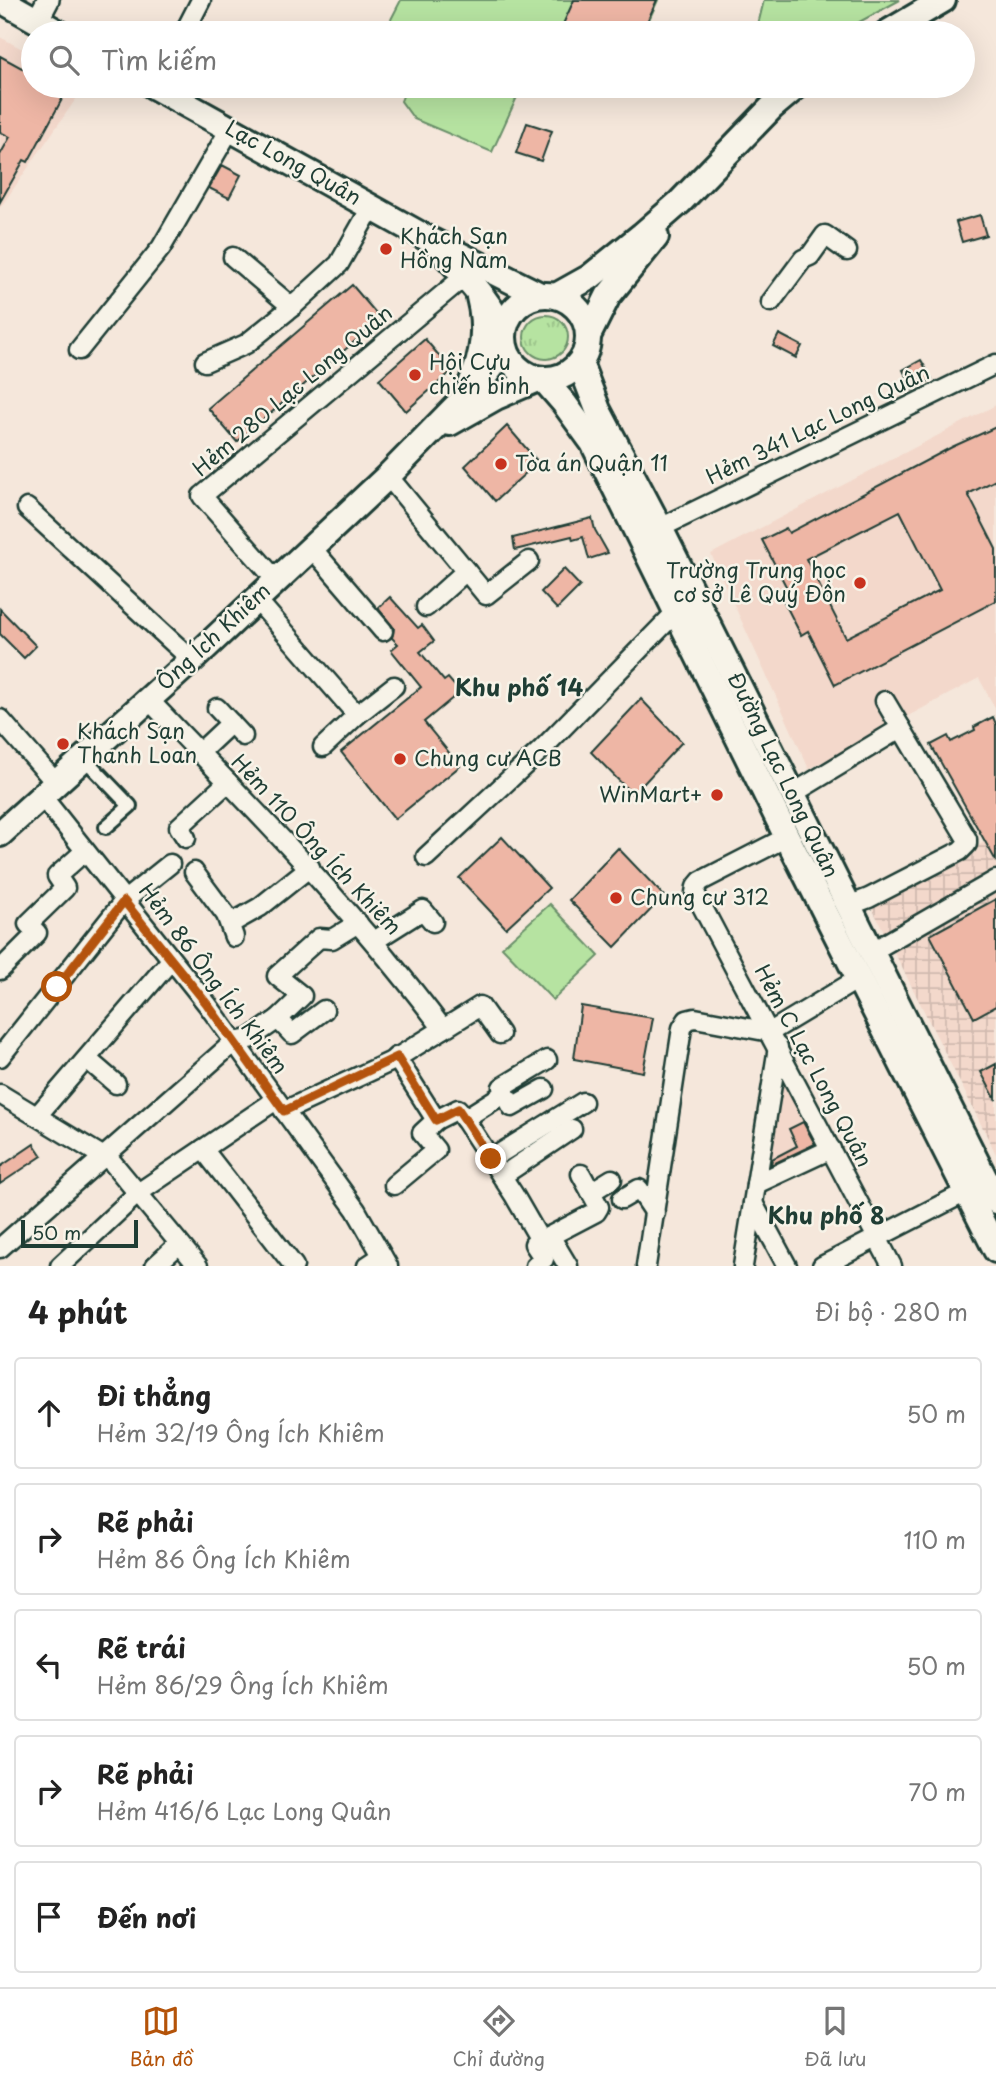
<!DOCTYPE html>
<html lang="vi">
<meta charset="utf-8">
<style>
:root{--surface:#fff;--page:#f6f6f6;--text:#222;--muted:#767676;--line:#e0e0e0;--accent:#b45309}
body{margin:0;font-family:"Playpen Sans",sans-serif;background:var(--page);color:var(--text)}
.scale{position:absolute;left:21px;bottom:18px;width:117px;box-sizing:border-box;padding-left:7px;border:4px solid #1f3d34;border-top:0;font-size:19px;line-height:24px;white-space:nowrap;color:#1f3d34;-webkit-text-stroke:5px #f7f3e8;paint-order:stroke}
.stop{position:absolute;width:21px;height:21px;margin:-16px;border:5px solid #b45309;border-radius:50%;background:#fff}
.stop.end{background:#b45309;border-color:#fff;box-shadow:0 2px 7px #0008}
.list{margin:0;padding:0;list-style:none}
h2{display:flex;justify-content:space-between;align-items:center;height:91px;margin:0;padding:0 28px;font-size:30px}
h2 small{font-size:23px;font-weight:400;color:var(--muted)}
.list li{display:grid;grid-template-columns:46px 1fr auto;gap:21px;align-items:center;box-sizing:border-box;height:112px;margin:0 14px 14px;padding:0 14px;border:2px solid var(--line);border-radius:7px}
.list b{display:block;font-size:26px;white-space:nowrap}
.list p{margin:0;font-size:23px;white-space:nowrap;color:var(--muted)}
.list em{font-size:23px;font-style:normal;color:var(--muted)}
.icon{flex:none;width:38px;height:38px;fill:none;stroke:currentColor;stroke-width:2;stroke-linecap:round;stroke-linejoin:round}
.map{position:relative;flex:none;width:996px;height:1266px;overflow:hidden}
.search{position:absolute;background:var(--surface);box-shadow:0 7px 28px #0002;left:21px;right:21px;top:21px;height:77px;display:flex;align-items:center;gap:18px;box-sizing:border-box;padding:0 24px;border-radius:38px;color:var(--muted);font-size:26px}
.sheet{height:721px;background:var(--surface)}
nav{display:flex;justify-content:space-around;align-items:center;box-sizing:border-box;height:98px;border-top:2px solid var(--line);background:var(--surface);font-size:19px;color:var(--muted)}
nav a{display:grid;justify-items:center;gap:4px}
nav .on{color:var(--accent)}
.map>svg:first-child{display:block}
.built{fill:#f3d8cb}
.industrial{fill:url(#industrial-grid)}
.grass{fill:url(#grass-tufts);stroke:#6a906a;stroke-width:2}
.park{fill:#b6e3a1;stroke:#6a906a;stroke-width:2}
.building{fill:#eeb6a5;stroke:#1f3d34;stroke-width:2;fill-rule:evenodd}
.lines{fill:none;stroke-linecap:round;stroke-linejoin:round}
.pedestrian-casing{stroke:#1f3d34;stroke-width:18}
.minor-casing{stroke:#1f3d34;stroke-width:23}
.tertiary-casing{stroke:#1f3d34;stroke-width:26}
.secondary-casing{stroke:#1f3d34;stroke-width:30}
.pedestrian{stroke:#f7f3e8;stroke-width:12}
.minor{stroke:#f7f3e8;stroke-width:18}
.tertiary{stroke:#f7f3e8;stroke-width:21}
.secondary{stroke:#f7f3e8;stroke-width:24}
.route{stroke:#b45309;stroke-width:9}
.poi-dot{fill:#c8321e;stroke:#f7f3e8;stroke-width:2.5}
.labels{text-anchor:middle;stroke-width:5;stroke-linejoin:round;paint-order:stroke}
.street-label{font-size:21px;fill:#1f3d34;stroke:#f7f3e8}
.poi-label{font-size:21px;fill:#1f3d34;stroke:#f7f3e8;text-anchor:start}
.neighbourhood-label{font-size:23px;font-weight:bold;fill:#1f3d34;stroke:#f7f3e8}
</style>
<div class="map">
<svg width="996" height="1266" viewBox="0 0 996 1266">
<defs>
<pattern id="industrial-grid" width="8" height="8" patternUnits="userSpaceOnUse" patternTransform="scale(1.75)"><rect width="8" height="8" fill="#f3d8cb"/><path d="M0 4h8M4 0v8" fill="none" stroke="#d0baaf"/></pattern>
<pattern id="grass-tufts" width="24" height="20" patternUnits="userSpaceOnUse" patternTransform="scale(1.75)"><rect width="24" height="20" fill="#b6e3a1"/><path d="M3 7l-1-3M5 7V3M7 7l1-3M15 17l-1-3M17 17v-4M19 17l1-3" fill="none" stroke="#9cc48b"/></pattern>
</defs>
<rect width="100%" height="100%" fill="#f5e7db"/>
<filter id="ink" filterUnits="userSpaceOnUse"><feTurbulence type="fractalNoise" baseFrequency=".0143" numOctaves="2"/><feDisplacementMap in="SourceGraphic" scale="14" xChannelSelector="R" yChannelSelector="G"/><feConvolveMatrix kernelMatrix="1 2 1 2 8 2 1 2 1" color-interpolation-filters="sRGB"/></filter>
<g filter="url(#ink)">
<g class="built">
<polygon points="0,37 33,55 33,86 85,86 0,208"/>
<polygon points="996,405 996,710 979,678 809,769 711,554"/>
<polygon points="784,1073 821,1147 766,1175 779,1075"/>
</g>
<polygon class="industrial" points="996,836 996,1154 869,902"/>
<circle class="grass" cx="546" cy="337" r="22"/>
<g class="park">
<polygon points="401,0 658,0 643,33 384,33"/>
<polygon points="764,0 900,0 839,33 756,33"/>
<polygon points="407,86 522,86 492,152 414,119 401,101"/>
<polygon points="550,904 599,956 553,1000 502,947"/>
</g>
<g class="building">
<polygon points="574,0 657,0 642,33 559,33"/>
<polygon points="0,56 33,74 33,86 59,86 67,90 28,162 24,160 0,202 0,155 10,137 0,132"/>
<polygon points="527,123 552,131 541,161 516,153"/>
<polygon points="222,165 241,175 229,198 209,188"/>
<polygon points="980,215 986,235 962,242 956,222"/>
<polygon points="352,285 381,319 237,442 208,408"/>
<polygon points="779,334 802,346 796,358 773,346"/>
<polygon points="425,339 452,371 406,411 379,379"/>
<polygon points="921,360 932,379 913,390 903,370"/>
<polygon points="507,426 538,462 495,501 465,466"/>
<path d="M996,427v53l-28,14 28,55v52l-161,84 -27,-54 -7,4 -21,-41 8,-4 -26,-50 24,-12 3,5 163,-86zM900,511l40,79 -94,48 -40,-79z"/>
<polygon points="592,518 595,530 608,553 589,559 583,537 573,540 572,536 515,550 513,538"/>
<polygon points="564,569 580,586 557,609 541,592"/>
<polygon points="390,597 418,628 422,625 434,641 420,652 444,681 448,678 460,692 424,722 460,766 395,819 341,752 421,687 391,650 398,644 392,638 394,628 378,608"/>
<polygon points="0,609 36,646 24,658 0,634"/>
<polygon points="641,699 682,742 633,795 591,752"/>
<polygon points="993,717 996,724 996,861 931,745 948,736 951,742 975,730 974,727"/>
<polygon points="502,837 549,888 506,928 459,878"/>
<polygon points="618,848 664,896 615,947 569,900"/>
<polygon points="996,899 996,1006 974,1018 930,935"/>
<polygon points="581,1006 653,1018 643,1072 574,1059"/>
<polygon points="996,1064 996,1100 981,1072"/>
<polygon points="803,1122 815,1144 771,1165 772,1159 797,1146 789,1129"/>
<polygon points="34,1144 42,1156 0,1184 0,1167"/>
</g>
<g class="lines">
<g class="pedestrian-casing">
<polyline id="pedestrian" points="83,757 130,806 106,827"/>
</g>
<g class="minor-casing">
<g id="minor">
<polyline points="184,33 201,0"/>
<polyline points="233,257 292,307"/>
<polyline points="771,302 803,259 810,256 825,235 847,251"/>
<polyline points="79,350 161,248 230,129"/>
<polyline points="205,362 246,344 292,307 339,264 372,206"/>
<polyline points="388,476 486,595 529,561"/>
<polyline points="27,508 192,660"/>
<polyline points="660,528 996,364"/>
<polyline points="311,547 383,631"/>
<polyline points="276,580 202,496 465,276"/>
<polyline points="256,599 357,715"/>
<polyline points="426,607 466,571"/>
<path d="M147,698c103,107 207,212 296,331"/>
<polyline points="217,708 243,736"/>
<polyline points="0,719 55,782"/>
<polyline points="323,747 357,715 394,686"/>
<polyline points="199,753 231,723"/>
<polyline points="792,794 901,728"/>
<polyline points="41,795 207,1004 356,1210 388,1266"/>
<polyline points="787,837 701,881 696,887 695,893 892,1266"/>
<polyline points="186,838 179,827 228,782"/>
<polyline points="426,857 542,749 676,612"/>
<polyline points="194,872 226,915 234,937"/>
<polyline points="848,906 869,898 960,851 967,844 967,839 885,701"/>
<polyline points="230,924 260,907 310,867"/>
<polyline points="374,941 423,910 433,922"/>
<polyline points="871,952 996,880"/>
<polyline points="0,970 37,933 28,924 65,888 57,876 85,851"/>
<polyline points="278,1019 302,996 277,976 319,938 332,939 358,923"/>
<polyline points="0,1057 124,901 170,864"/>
<polyline points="396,1057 436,1120 458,1109 514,1195 540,1240 550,1236 568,1266"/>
<polyline points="87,1059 116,1084"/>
<polyline points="544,1089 512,1107 502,1087 547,1060"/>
<polyline points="0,1094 112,1162 198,1266"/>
<polyline points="284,1111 390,1062 480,1006 500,1034"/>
<polyline points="37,1116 171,960"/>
<polyline points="464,1119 505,1093"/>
<polyline points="203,1149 294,1266"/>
<polyline points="491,1159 583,1102"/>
<polyline points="502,1176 572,1129"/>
<polyline points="756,1184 831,1149"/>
<polyline points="394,1185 436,1150 422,1133 436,1120"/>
<polyline points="591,1192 612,1179"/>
<polyline points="622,1199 639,1189 655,1213"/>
<polyline points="753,1203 787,1266"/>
<polyline points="550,1236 596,1212 599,1207 581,1174"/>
<polyline points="0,1248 234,1042 249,1039 278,1019 292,1034 324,1010"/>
<polyline points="60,1266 138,1193 276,1100"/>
<polyline points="155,1266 179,1244"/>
<polyline points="367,1266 382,1256"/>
<polyline points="535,1266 544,1259 534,1244 540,1240"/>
<polyline points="646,1266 682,1028 687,1020 695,1018 770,1032 858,979"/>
<polyline points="743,1266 778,1047"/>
<polyline points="822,1266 966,1192 975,1189"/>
</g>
</g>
<g class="tertiary-casing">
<polyline id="tertiary" points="37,21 48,0"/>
</g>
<g class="secondary-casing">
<g id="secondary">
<polyline points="1,0 59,33"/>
<polyline points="887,33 943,0"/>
<polyline points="153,86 432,241 540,295"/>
<path d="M445,254c21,24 48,50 59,80"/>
<circle cx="546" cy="337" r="42"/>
<polyline points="556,296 590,277 642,235 680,202 772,107 797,86"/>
<polyline points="589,334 608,296 656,237"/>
<polyline points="580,363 598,410 660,528 996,1201"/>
<polyline points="544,380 564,403 593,443 787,837 996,1250"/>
<path d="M471,384c12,-29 16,-56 8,-87"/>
<polyline points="450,423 496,397 538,379"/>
<polyline points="0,834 192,660 388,476 481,381 505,349"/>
</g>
</g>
<use href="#pedestrian" class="pedestrian"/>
<use href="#minor" class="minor"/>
<use href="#tertiary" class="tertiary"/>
<use href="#secondary" class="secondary"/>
</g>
</g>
<g class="lines" filter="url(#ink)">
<polyline class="route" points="57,987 124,901 207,1004 284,1111 397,1057 436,1120 458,1109 491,1159"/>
</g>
<g class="poi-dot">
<circle cx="386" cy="249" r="7"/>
<circle cx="415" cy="375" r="7"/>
<circle cx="501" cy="464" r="7"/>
<circle cx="860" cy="583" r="7"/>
<circle cx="63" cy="744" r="7"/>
<circle cx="400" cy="759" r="7"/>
<circle cx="717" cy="795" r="7"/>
<circle cx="616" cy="898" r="7"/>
</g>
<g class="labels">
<g class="street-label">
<text transform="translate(293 163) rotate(29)" y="7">Lạc Long Quân</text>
<text transform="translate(293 391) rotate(-40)" y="7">Hẻm 280 Lạc Long Quân</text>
<text transform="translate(818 425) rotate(-26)" y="7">Hẻm 341 Lạc Long Quân</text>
<text transform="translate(214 637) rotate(-43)" y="7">Ông Ích Khiêm</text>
<text transform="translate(783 775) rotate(64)" y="7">Đường Lạc Long Quân</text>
<text transform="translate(316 845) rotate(47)" y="7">Hẻm 110 Ông Ích Khiêm</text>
<text transform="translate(213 979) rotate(53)" y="7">Hẻm 86 Ông Ích Khiêm</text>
<text transform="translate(813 1066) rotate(62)" y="7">Hẻm C Lạc Long Quân</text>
</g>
<g class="poi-label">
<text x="400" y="244">Khách Sạn<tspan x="400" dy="24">Hồng Nam</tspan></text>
<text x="429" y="370">Hội Cựu<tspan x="429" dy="24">chiến binh</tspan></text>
<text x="515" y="471">Tòa án Quận 11</text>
<text x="846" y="578" text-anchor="end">Trường Trung học<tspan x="846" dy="24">cơ sở Lê Quý Đôn</tspan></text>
<text x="77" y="739">Khách Sạn<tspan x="77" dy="24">Thanh Loan</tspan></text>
<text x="414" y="766">Chung cư ACB</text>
<text x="703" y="802" text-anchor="end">WinMart+</text>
<text x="630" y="905">Chung cư 312</text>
</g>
<g class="neighbourhood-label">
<text x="519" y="696">Khu phố 14</text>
<text x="826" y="1224">Khu phố 8</text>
</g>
</g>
</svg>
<div class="scale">50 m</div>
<div class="stop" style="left:57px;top:987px"></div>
<div class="stop end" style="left:491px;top:1159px"></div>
<div class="search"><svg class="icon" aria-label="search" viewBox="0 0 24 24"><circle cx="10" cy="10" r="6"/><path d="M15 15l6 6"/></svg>Tìm kiếm</div>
</div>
<section class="sheet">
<h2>4 phút<small>Đi bộ · 280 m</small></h2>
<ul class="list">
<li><svg class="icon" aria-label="ahead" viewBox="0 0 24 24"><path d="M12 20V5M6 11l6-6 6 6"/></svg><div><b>Đi thẳng</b><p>Hẻm 32/19 Ông Ích Khiêm</p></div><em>50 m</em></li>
<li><svg class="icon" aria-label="right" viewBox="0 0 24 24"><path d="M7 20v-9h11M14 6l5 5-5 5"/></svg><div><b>Rẽ phải</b><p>Hẻm 86 Ông Ích Khiêm</p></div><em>110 m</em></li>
<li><svg class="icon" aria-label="left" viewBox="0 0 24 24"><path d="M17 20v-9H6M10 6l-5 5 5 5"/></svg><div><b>Rẽ trái</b><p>Hẻm 86/29 Ông Ích Khiêm</p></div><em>50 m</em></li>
<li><svg class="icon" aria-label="right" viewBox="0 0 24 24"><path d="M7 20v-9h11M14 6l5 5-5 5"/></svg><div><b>Rẽ phải</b><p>Hẻm 416/6 Lạc Long Quân</p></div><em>70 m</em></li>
<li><svg class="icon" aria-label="arrive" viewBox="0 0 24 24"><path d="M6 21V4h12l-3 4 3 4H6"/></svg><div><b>Đến nơi</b></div></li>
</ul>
</section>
<nav>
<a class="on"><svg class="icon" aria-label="map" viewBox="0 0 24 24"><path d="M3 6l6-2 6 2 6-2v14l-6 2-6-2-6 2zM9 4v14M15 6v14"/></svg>Bản đồ</a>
<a><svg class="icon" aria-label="directions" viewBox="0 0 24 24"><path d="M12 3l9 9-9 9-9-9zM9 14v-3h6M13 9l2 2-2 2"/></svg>Chỉ đường</a>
<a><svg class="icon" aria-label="saved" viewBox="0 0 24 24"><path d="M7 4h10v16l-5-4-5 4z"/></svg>Đã lưu</a>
</nav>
